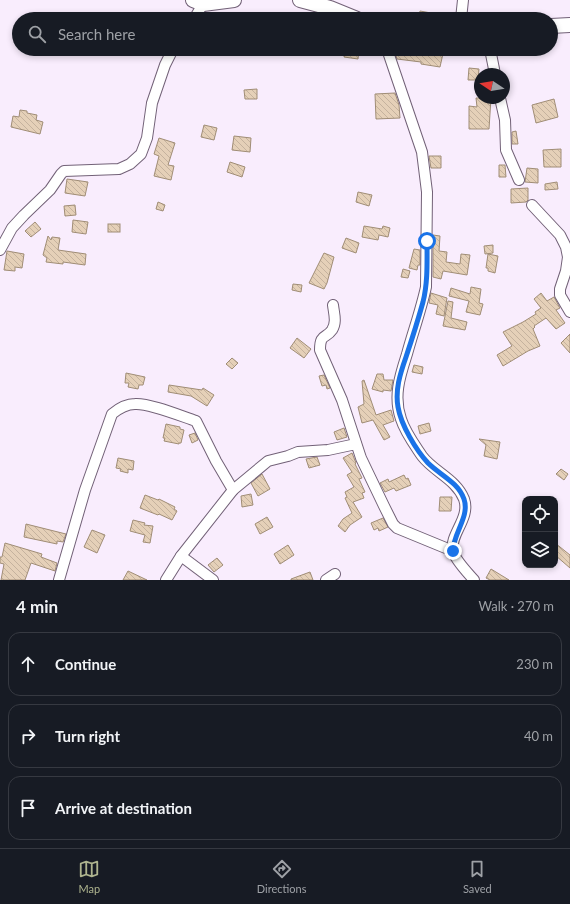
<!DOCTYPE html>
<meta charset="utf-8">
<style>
:root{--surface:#171b24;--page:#20242c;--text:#f1f3f6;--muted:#9ea1a6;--line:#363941;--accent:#afb58f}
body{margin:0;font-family:Lato,sans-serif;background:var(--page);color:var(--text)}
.controls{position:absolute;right:12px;bottom:12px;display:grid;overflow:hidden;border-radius:8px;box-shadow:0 2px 6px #0003}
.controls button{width:36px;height:36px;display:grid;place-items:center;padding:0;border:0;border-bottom:1px solid var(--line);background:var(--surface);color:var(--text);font:20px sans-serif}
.compass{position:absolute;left:474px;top:68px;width:36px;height:36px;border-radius:50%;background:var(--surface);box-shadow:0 2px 6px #0003;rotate:282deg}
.stop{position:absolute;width:12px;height:12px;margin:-9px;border:3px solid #1a73e8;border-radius:50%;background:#fff}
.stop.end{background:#1a73e8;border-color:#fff;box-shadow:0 1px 4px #0008}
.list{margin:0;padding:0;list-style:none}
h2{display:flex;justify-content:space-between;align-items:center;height:52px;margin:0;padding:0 16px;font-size:17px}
h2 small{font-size:13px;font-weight:400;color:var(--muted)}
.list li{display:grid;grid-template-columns:26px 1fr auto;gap:12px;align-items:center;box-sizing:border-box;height:64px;margin:0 8px 8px;padding:0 8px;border:1px solid var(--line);border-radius:12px}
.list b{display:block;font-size:15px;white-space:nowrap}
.list em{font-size:13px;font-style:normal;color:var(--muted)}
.icon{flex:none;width:22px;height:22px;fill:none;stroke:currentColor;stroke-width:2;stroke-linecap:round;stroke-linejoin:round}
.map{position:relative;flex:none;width:570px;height:580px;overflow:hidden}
.search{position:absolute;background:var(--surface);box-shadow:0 2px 6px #0003;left:12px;right:12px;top:12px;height:44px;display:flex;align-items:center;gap:10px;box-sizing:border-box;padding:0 14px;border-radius:22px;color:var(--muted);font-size:15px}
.sheet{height:268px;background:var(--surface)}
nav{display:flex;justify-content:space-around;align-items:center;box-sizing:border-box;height:56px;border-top:1px solid var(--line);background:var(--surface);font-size:11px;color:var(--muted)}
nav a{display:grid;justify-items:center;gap:2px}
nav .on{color:var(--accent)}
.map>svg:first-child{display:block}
.building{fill:url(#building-back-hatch);stroke:#a08d76}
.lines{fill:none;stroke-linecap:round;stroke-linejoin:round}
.street-casing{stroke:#726177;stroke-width:12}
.secondary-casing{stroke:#726177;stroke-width:16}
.street{stroke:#fff;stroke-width:10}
.secondary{stroke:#fff;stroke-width:14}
.route{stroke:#1a73e8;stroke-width:5}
</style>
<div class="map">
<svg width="570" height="580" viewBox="0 0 570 580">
<defs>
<pattern id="building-back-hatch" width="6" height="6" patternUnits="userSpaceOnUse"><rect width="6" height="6" fill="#e5d0b8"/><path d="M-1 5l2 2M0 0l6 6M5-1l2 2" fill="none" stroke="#c5b29e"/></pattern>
</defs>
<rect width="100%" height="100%" fill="#f9edfd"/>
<g class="building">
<polygon points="420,11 431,13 430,19 419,17"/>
<polygon points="345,49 359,49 358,59 344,57"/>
<polygon points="394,49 444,49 440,67 421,64 421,62 397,59"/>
<polygon points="469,68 479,69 478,80 468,80"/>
<polygon points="257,89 257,99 245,99 244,90"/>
<polygon points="395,93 399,105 400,118 376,119 375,94"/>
<polygon points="476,98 491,98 489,129 469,129 469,106 477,107"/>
<polygon points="554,99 558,117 536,123 532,105"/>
<polygon points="20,110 27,111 27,113 37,115 36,120 43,122 40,134 11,127 13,116 19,117"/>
<polygon points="204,125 217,128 214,140 201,137"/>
<polygon points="516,131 518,144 512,144 512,132"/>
<polygon points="234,136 251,138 250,152 232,150"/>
<polygon points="159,138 175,143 168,165 174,166 171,180 154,176 159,156 154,154"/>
<polygon points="561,149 561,167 544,167 543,150"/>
<polygon points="429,156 441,156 441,168 431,168"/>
<polygon points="230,162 245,167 242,177 227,172"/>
<polygon points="499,165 505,165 506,177 499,177"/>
<polygon points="527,168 538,169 538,183 525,182"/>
<polygon points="67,179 88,182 85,196 65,193"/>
<polygon points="557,182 558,189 545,190 545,184"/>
<polygon points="528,188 528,200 526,202 511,203 511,189"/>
<polygon points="358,192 372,195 369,206 356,202"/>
<polygon points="158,202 165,205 163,211 156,209"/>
<polygon points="75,205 76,215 65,216 64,206"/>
<polygon points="73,220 88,222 86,234 72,232"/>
<polygon points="35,222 41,229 31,237 25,231"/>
<rect x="108" y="224" width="12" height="8"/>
<polygon points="364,226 382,229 383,226 390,228 388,237 379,235 378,240 362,237"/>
<polygon points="433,235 440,236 439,251 447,252 446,262 460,264 461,254 470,255 467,275 443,271 441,279 433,277"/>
<polygon points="48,236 51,240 52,237 60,238 58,250 86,254 85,265 63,262 63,264 46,262 47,258 43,255"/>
<polygon points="346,238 359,243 356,253 342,248"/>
<polygon points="493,245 493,253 485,254 484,246"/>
<polygon points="414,249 420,250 420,265 418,265 417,270 409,268"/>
<polygon points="7,251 24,254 22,268 15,267 15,271 4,270"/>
<polygon points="324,253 334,257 327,283 324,289 309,283"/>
<polygon points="488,254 498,256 495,273 488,271 488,268 486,268"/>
<polygon points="403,269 410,271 408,278 401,277"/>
<polygon points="293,284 302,285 301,292 292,290"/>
<polygon points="471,287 481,289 479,303 483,304 480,315 466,312 469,301 449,296 451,288 470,294"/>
<polygon points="431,293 447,298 444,316 436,314 438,305 429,303"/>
<polygon points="541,293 547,301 554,297 560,308 556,310 565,323 556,329 546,318 534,326 535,327 533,329 540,346 528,351 503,366 497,355 512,346 503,332 523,322 536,314 535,312 541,308 534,299"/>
<polygon points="448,301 453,302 451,318 467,322 465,330 443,326"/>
<polygon points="570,334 570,353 561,343"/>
<polygon points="297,338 311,349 304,358 290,348"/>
<polygon points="232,358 238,363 232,369 226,364"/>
<polygon points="414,365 423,367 422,374 412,372"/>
<polygon points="126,373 145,377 143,385 139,385 138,389 128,387 129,383 125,383"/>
<polygon points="377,374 383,374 384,380 393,380 391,391 383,390 383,392 372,389"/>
<polygon points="324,375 330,388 327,389 326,385 322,386 319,376"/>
<polygon points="364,380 376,415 391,410 394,421 383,425 390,437 384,440 373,420 362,423 358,407 364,404 362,381"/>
<polygon points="169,385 202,390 203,388 214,395 207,406 191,396 168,392"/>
<polygon points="429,423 431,431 420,434 418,426"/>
<polygon points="166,424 180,427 180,429 184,430 181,443 179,443 179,444 164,441 165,438 163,438"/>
<polygon points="344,428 347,437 337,440 334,432"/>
<polygon points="195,433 198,440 192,443 189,435"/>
<polygon points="479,439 500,442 497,459 484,456 486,445"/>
<polygon points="352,453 356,463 355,464 362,478 359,479 365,492 362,493 364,498 353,502 362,517 350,525 345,532 338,526 343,519 352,513 345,498 347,497 345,492 354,487 347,475 352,472 343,458"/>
<polygon points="317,457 320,465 309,468 306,459"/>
<polygon points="118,458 134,461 133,470 128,469 128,473 120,471 121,469 116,468"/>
<polygon points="561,469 568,474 564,480 556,474"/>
<polygon points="262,474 270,489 258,496 251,483"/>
<polygon points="404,475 406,479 408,478 411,485 396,491 394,488 385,492 380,483 388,479 389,482"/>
<polygon points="251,494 253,505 242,507 241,496"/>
<polygon points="145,495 158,500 159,499 175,507 174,509 177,511 172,520 159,514 158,515 140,508"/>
<polygon points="440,497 452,497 451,511 439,511"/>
<polygon points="267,517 273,527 260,534 255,524"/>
<polygon points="383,518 388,527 379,531 378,528 374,530 371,523"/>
<polygon points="133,520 145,523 144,525 153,526 150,543 143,542 145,535 130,531"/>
<polygon points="26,524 66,534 63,542 57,541 57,544 24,537"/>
<polygon points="92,530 105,535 97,553 84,547"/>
<polygon points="5,543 42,554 41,557 57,563 55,571 31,563 25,580 1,580 4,564 0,563 0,557 2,557"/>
<polygon points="555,543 570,555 570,568 555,555"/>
<polygon points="288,545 294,555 280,564 274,554"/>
<polygon points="217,558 223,565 214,572 208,565"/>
<polygon points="491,569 509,580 490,580 486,578"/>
<polygon points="128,571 147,580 123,580"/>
<polygon points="310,572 313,580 291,580 291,579"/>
</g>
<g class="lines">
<g class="street-casing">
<g id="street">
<polyline points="194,19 203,4"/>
<polyline points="461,19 463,0"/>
<path d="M387,49l35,103 5,40 -1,95c-5,23 -13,45 -19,67 -7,22 -14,42 -6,65 4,13 13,25 21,37 12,16 34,23 42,43 7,19 -15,36 -11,52 2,9 15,22 21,29"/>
<polyline points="490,49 495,74"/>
<polyline points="500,98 505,120 506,150 519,180"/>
<polyline points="532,205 560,235 566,247 568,257 566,271 560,289 560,295 570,312"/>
<polyline points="0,250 12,228 24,215 50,190 61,174 64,171 119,169 130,164 141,154 147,138 152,103 165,65 173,49"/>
<path d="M333,305c1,9 4,17 -1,25 -6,9 -12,3 -12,20l22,50 19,58 23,48 9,18 4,4 56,23"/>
<polyline points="181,556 213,580"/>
<path d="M59,580l26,-90 27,-76c6,-5 14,-10 23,-10 14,-1 46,12 61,17l20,40 17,29"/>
<polyline points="166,580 181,556 233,490 268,461 288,456 298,452 328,450 356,444"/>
<polyline points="326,580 335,574"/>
</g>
</g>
<g class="secondary-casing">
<g id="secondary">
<polyline points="193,0 203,4 234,0"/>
<polyline points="300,0 330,8 357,19"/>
<polyline points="551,26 570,25"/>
</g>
</g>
<use href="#street" class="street"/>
<use href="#secondary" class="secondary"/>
</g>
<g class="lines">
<path class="route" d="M427,241c0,20 1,41 -4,61 -5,18 -11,37 -17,55 -6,17 -11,33 -8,50 3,18 18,43 30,56 12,12 30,19 36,36 6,18 -11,34 -11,52"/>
</g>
</svg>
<div class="controls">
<button><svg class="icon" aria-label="locate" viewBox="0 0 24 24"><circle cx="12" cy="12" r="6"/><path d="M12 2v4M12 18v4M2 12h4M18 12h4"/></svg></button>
<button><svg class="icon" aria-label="layers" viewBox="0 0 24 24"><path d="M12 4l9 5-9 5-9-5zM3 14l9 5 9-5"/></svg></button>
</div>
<svg class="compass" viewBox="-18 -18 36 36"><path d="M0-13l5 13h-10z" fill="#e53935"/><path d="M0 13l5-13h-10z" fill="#9ea1a6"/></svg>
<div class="stop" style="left:427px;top:241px"></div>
<div class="stop end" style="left:453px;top:551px"></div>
<div class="search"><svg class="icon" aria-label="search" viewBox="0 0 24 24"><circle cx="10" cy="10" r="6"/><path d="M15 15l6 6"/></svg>Search here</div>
</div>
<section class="sheet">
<h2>4 min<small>Walk · 270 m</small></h2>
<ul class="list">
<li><svg class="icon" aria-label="ahead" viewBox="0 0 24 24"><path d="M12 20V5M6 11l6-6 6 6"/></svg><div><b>Continue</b></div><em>230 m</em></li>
<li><svg class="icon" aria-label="right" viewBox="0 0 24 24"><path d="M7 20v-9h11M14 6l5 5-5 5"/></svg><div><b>Turn right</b></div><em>40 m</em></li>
<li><svg class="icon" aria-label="arrive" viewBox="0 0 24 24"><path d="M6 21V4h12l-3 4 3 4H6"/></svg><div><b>Arrive at destination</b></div></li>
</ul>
</section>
<nav>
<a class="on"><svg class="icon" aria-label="map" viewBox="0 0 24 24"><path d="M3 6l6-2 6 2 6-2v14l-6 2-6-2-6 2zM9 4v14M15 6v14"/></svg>Map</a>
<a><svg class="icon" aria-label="directions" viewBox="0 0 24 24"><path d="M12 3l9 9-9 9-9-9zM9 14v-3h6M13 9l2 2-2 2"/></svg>Directions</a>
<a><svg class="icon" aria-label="saved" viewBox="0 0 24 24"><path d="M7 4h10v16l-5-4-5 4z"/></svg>Saved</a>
</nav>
